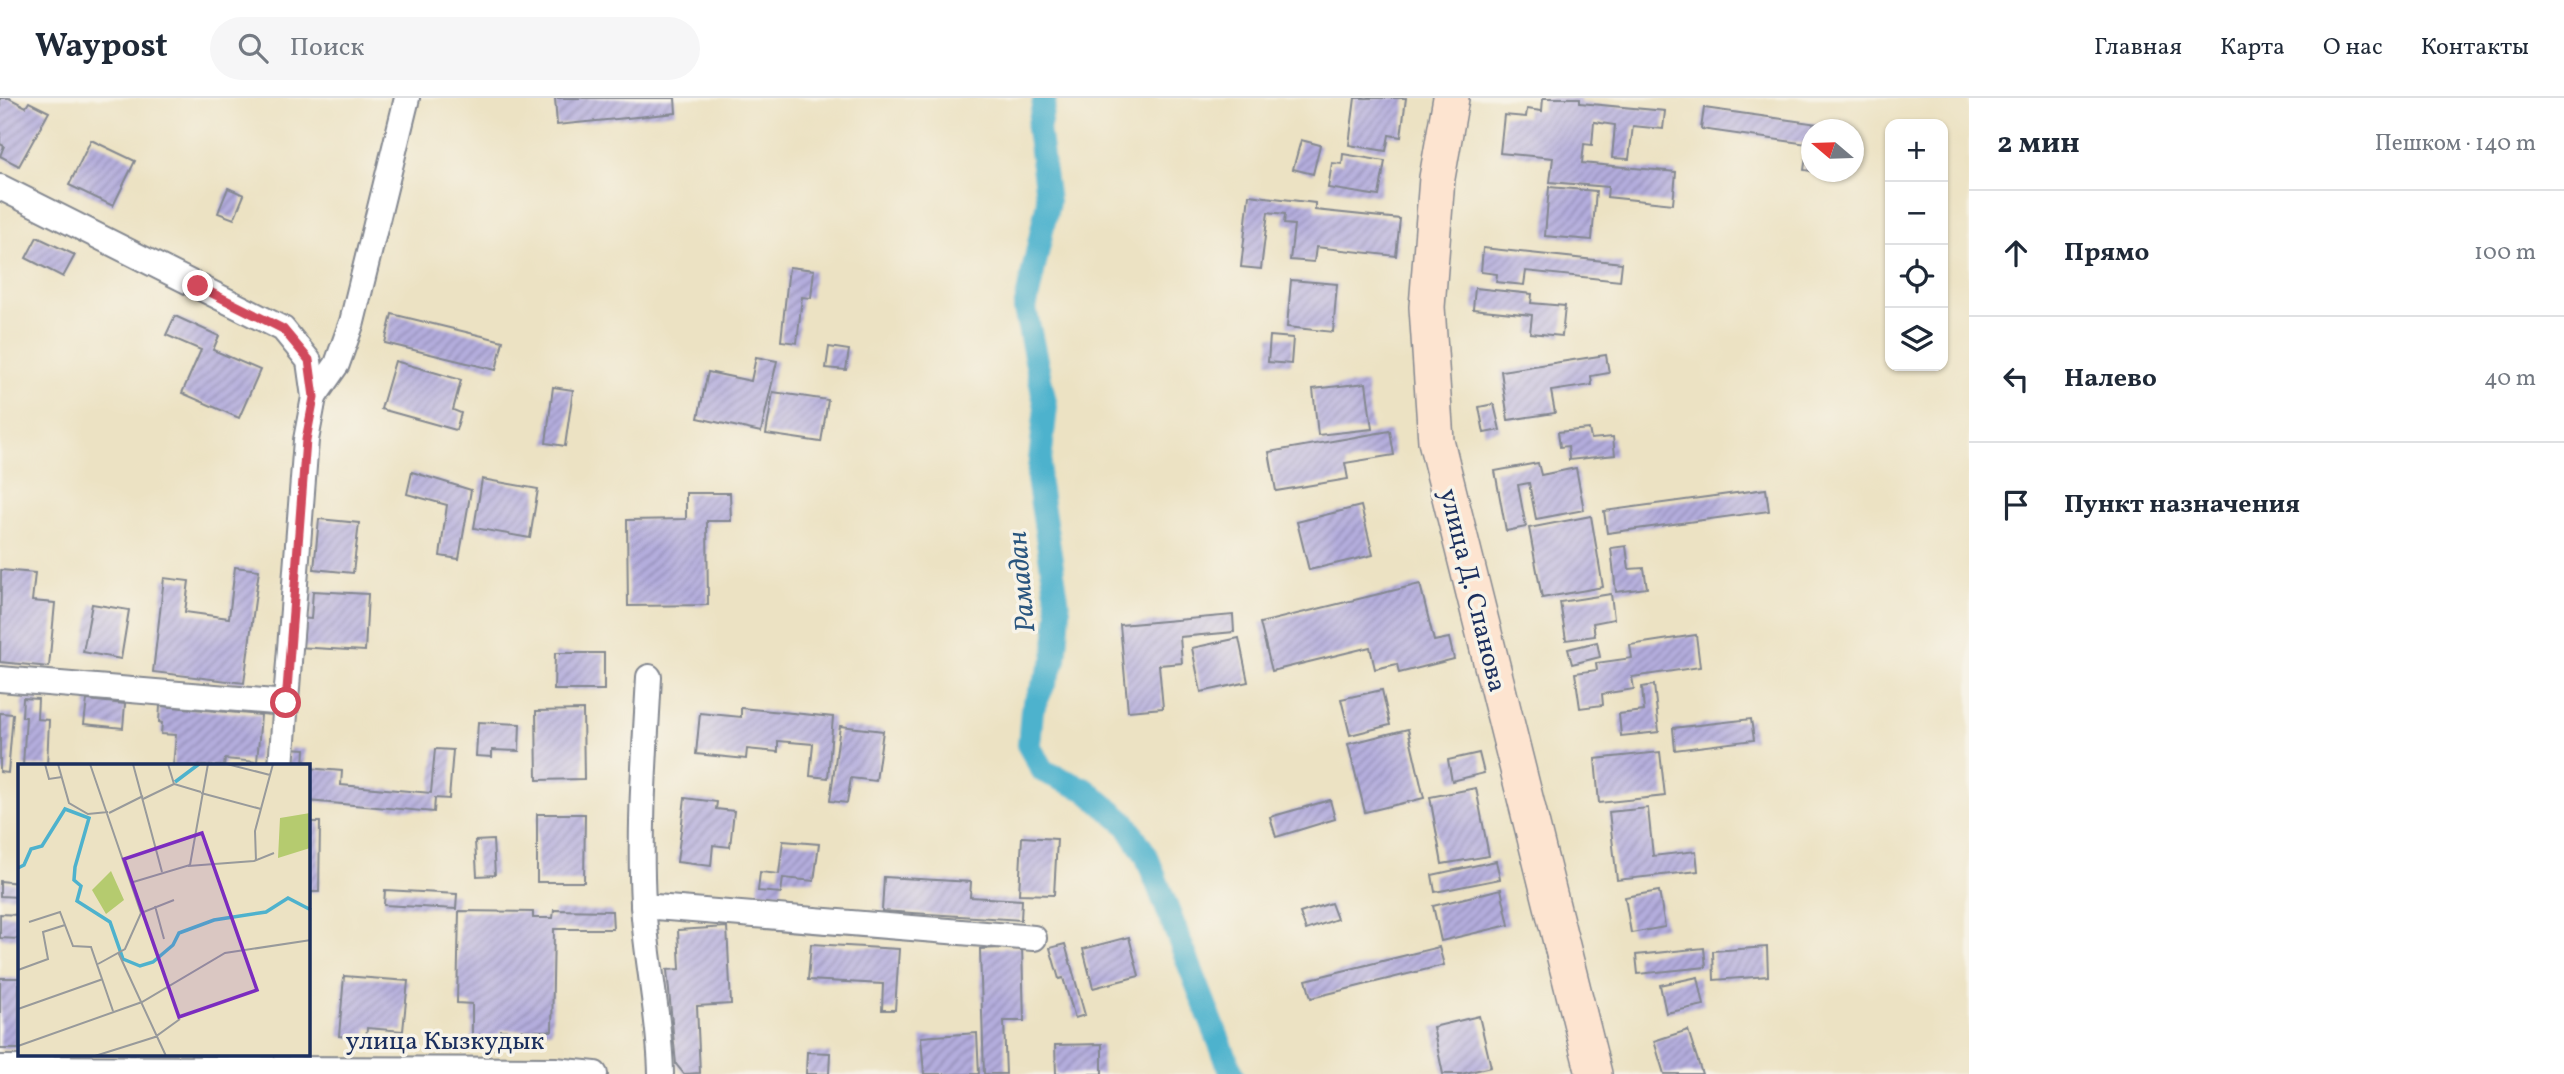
<!DOCTYPE html>
<html lang="ru">
<meta charset="utf-8">
<style>
:root{--surface:#fff;--page:#f6f6f7;--text:#1f2937;--muted:#747a83;--line:#e0e1e3}
body{margin:0;font-family:Vollkorn,serif;background:var(--page);color:var(--text)}
.controls{position:absolute;right:21px;top:21px;display:grid;overflow:hidden;border-radius:14px;box-shadow:0 2px 5px #0004}
.controls button{width:63px;height:63px;display:grid;place-items:center;padding:0;border:0;border-bottom:2px solid var(--line);background:var(--surface);color:var(--text);font:35px sans-serif}
.compass{position:absolute;left:1801px;top:21px;width:63px;height:63px;border-radius:50%;background:var(--surface);box-shadow:0 2px 5px #0004;rotate:289deg}
.stop{position:absolute;width:21px;height:21px;margin:-16px;border:5px solid #d1495b;border-radius:50%;background:#fff}
.stop.end{background:#d1495b;border-color:#fff;box-shadow:0 2px 7px #0008}
.list{margin:0;padding:0;list-style:none}
h2{display:flex;justify-content:space-between;align-items:center;height:91px;margin:0;padding:0 28px;font-size:30px}
h2 small{font-size:23px;font-weight:400;color:var(--muted)}
.list li{display:grid;grid-template-columns:46px 1fr auto;gap:21px;align-items:center;box-sizing:border-box;height:126px;padding:0 28px;border-top:2px solid var(--line)}
.list b{display:block;font-size:26px;white-space:nowrap}
.list em{font-size:23px;font-style:normal;color:var(--muted)}
.icon{flex:none;width:38px;height:38px;fill:none;stroke:currentColor;stroke-width:2;stroke-linecap:round;stroke-linejoin:round}
.map{position:relative;flex:none;width:1969px;height:976px;overflow:hidden}
header{display:flex;align-items:center;gap:42px;box-sizing:border-box;height:98px;padding:0 35px;background:var(--surface);border-bottom:2px solid var(--line)}
header strong{font-size:33px}
nav{display:flex;gap:38px;margin-inline-start:auto;font-size:24px}
.search{width:490px;height:63px;background:var(--page);display:flex;align-items:center;gap:18px;box-sizing:border-box;padding:0 24px;border-radius:38px;color:var(--muted);font-size:26px}
main{display:flex}
aside{flex:1;background:var(--surface)}
.map>svg:first-child{display:block}
.lines{fill:none;stroke-linecap:round;stroke-linejoin:round}
.canal{stroke:#4eb2cd;stroke-width:24}
.building{fill:url(#building-hatch)}
.minor-casing{stroke:#848890;stroke-width:28}
.secondary-casing{stroke:#848890;stroke-width:38}
.minor{stroke:#fff;stroke-width:24}
.secondary{stroke:#fde4d0;stroke-width:35}
.route{stroke:#d1495b;stroke-width:9}
.labels{text-anchor:middle;stroke-width:7;stroke-linejoin:round;paint-order:stroke}
.street-label{font-size:26px;fill:#1b2f5e;stroke:#f7f3e8}
.water-label{font-size:28px;font-style:italic;fill:#2a567f;stroke:#f7f3e8}
.inset-river{fill:none;stroke:#4eb2cd;stroke-width:3.5}
.inset-road{fill:none;stroke:#989a9b;stroke-width:2}
.view{fill:#7b2cbf;fill-opacity:0.15;stroke:#7b2cbf;stroke-width:3.5}
.inset-edge{fill:none;stroke:#1b2f5e;stroke-width:3.5}
</style>
<header>
<strong>Waypost</strong>
<div class="search"><svg class="icon" aria-label="search" viewBox="0 0 24 24"><circle cx="10" cy="10" r="6"/><path d="M15 15l6 6"/></svg>Поиск</div>
<nav><a>Главная</a><a>Карта</a><a>О нас</a><a>Контакты</a></nav>
</header>
<main>
<div class="map">
<svg width="1969" height="976" viewBox="0 0 1969 976">
<defs>
<pattern id="building-hatch" width="6" height="6" patternUnits="userSpaceOnUse" patternTransform="scale(1.75)"><rect width="6" height="6" fill="#b4addd"/><path d="M-1 1l2-2M0 6l6-6M5 7l2-2" fill="none" stroke="#928db6"/></pattern>
</defs>
<rect width="100%" height="100%" fill="#f7f3e8"/>
<filter id="ink" filterUnits="userSpaceOnUse"><feTurbulence type="fractalNoise" baseFrequency=".0143" numOctaves="2"/><feDisplacementMap in="SourceGraphic" scale="14" xChannelSelector="R" yChannelSelector="G"/><feConvolveMatrix kernelMatrix="1 2 1 2 8 2 1 2 1" color-interpolation-filters="sRGB"/></filter>
<filter id="wash" filterUnits="userSpaceOnUse"><feTurbulence type="fractalNoise" baseFrequency=".00686" numOctaves="4" result="noise"/><feDisplacementMap in="SourceGraphic" scale="28" xChannelSelector="R" yChannelSelector="G"/><feGaussianBlur stdDeviation="1.57" result="paint"/><feColorMatrix in="noise" values="0 0 0 0 0 0 0 0 0 0 0 0 0 0 0 0 0 1.4 0 .05"/><feComposite in="paint" operator="in"/></filter>
<g filter="url(#wash)">
<rect width="100%" height="100%" fill="#ece2c3"/>
<g class="lines">
<polyline class="canal" points="1045,0 1038,31 1048,104 1025,211 1046,309 1038,381 1059,513 1055,561 1032,612 1029,648 1043,673 1086,692 1126,726 1146,757 1232,976"/>
</g>
<g id="blocks">
<g class="building">
<polygon points="0,0 9,0 26,9 29,4 49,14 19,68 0,58 4,48 0,46"/>
<polygon points="555,0 675,0 676,15 557,27"/>
<polygon points="1355,0 1406,0 1401,39 1389,37 1386,53 1349,47"/>
<polygon points="1543,0 1580,0 1580,5 1665,13 1663,31 1633,28 1629,61 1612,60 1615,27 1594,24 1592,47 1584,46 1582,65 1676,74 1673,106 1607,99 1608,89 1550,84 1553,60 1500,55 1504,17 1526,19 1527,11 1542,13"/>
<polygon points="1704,10 1832,28 1831,32 1812,32 1812,73 1804,72 1808,46 1701,31"/>
<polygon points="91,42 135,63 113,108 69,87"/>
<polygon points="1301,42 1320,47 1313,76 1293,71"/>
<polygon points="1343,56 1385,63 1379,98 1328,90 1332,65 1342,66"/>
<polygon points="1549,89 1596,93 1592,142 1545,138"/>
<polygon points="228,90 244,97 234,121 218,115"/>
<polygon points="1249,97 1315,105 1315,112 1400,121 1396,158 1316,149 1314,164 1290,162 1294,127 1284,126 1285,116 1268,114 1261,171 1241,169"/>
<polygon points="37,139 75,157 63,179 26,160"/>
<polygon points="1483,150 1622,165 1620,183 1526,173 1524,187 1496,184 1497,176 1481,174"/>
<polygon points="789,169 814,172 811,200 802,199 797,245 781,243"/>
<polygon points="1291,182 1337,186 1333,234 1287,229"/>
<polygon points="1475,190 1532,196 1531,205 1565,208 1562,238 1530,235 1532,217 1473,211"/>
<polygon points="392,216 503,243 496,272 385,245"/>
<polygon points="175,218 219,238 213,252 260,272 239,320 182,295 201,252 166,237"/>
<polygon points="1270,238 1293,240 1291,266 1268,264"/>
<polygon points="829,249 849,252 846,272 826,270"/>
<polygon points="1606,257 1609,275 1591,278 1592,287 1551,293 1555,315 1508,322 1501,273"/>
<polygon points="756,259 777,263 761,334 698,320 708,274 751,283"/>
<polygon points="395,263 461,282 453,312 461,315 456,332 381,311"/>
<polygon points="1366,285 1372,331 1318,337 1313,291"/>
<polygon points="553,289 573,292 565,348 546,345"/>
<polygon points="773,294 828,302 821,344 766,336"/>
<polygon points="1494,306 1500,332 1484,335 1479,309"/>
<polygon points="1589,331 1591,341 1613,339 1615,357 1569,362 1568,348 1560,349 1558,334"/>
<polygon points="1390,333 1394,357 1345,365 1348,381 1276,393 1269,354"/>
<polygon points="1538,365 1541,377 1576,370 1584,412 1536,421 1529,385 1518,387 1526,429 1506,433 1495,373"/>
<polygon points="412,374 471,392 459,461 440,458 447,407 407,396"/>
<polygon points="482,381 538,391 530,440 474,430"/>
<polygon points="1766,391 1769,413 1607,435 1604,413"/>
<polygon points="686,395 730,395 731,423 707,423 708,507 628,508 627,422 686,421"/>
<polygon points="1361,408 1373,457 1309,472 1297,424"/>
<polygon points="1591,418 1603,489 1542,500 1529,430"/>
<polygon points="319,421 359,425 353,475 314,471"/>
<polygon points="1626,448 1629,471 1644,470 1647,490 1616,494 1611,450"/>
<polygon points="235,469 259,472 244,585 153,574 164,480 189,483 185,514 229,520"/>
<polygon points="1,472 35,475 32,503 55,505 49,569 0,564"/>
<polygon points="1420,486 1434,543 1449,540 1454,561 1399,575 1397,566 1375,571 1370,549 1272,573 1260,525"/>
<polygon points="313,493 368,496 365,553 297,549 298,520 311,521"/>
<polygon points="1611,496 1614,521 1593,525 1595,538 1566,542 1560,504"/>
<polygon points="92,506 129,512 121,561 83,554"/>
<polygon points="1233,517 1234,534 1180,539 1182,565 1159,567 1163,610 1128,613 1120,527"/>
<polygon points="1696,537 1700,569 1632,579 1634,591 1602,596 1603,607 1580,610 1575,575 1597,572 1596,565 1632,560 1630,547"/>
<polygon points="1239,540 1248,584 1201,594 1192,550"/>
<polygon points="1597,544 1600,559 1572,566 1568,551"/>
<polygon points="555,555 604,555 604,592 554,592"/>
<polygon points="1654,587 1659,634 1621,638 1619,616 1644,613 1642,589"/>
<polygon points="1382,592 1390,627 1350,637 1341,601"/>
<polygon points="23,600 38,601 37,621 49,622 47,668 23,668 26,619 22,619"/>
<polygon points="87,602 125,606 123,630 84,626"/>
<polygon points="160,608 261,617 257,664 225,661 224,668 173,668 176,637 161,636 162,625 159,624"/>
<polygon points="741,610 833,619 828,680 810,678 813,646 778,643 778,654 747,651 746,661 696,656 700,615 741,619"/>
<polygon points="583,612 584,681 537,682 536,613"/>
<polygon points="0,615 13,616 8,675 0,674"/>
<polygon points="1751,621 1754,642 1675,652 1673,630"/>
<polygon points="478,624 520,626 519,653 492,652 492,659 476,658"/>
<polygon points="840,628 883,633 876,683 851,680 847,705 830,703"/>
<polygon points="1408,631 1424,700 1365,714 1348,646"/>
<polygon points="290,650 305,651 304,668 288,668"/>
<polygon points="435,651 453,652 449,701 435,700 434,714 308,703 308,670 342,673 341,687 431,695"/>
<polygon points="1660,654 1665,698 1599,705 1595,661"/>
<polygon points="1479,655 1484,675 1452,683 1448,662"/>
<polygon points="1476,690 1489,758 1442,766 1430,699"/>
<polygon points="685,700 717,704 716,711 734,713 730,749 713,747 711,768 677,764"/>
<polygon points="1330,702 1335,721 1276,739 1270,719"/>
<polygon points="1648,710 1653,758 1696,753 1698,773 1617,782 1609,714"/>
<polygon points="537,716 585,716 584,784 537,784"/>
<polygon points="308,724 320,724 319,794 308,794"/>
<polygon points="1022,739 1057,741 1054,797 1019,796"/>
<polygon points="493,742 495,777 477,778 475,743"/>
<polygon points="783,743 819,746 814,783 783,780 781,795 758,793 760,774 779,776"/>
<polygon points="1496,763 1500,781 1435,794 1432,777"/>
<polygon points="884,779 971,784 970,799 1022,802 1021,822 882,813"/>
<polygon points="0,783 19,785 19,799 0,798"/>
<polygon points="1501,791 1509,827 1441,843 1433,808"/>
<polygon points="385,792 457,796 456,811 384,807"/>
<polygon points="1659,793 1665,829 1631,835 1625,799"/>
<polygon points="1331,805 1337,821 1306,832 1300,815"/>
<polygon points="554,812 612,813 613,831 554,831 552,933 500,932 500,951 472,951 472,906 457,905 459,813 533,814 533,820 553,820"/>
<polygon points="0,816 19,817 19,841 0,840"/>
<polygon points="727,829 731,906 697,908 700,975 684,976 676,966 667,872 680,871 678,832"/>
<polygon points="1129,839 1139,878 1093,890 1083,851"/>
<polygon points="811,846 899,851 895,912 882,912 883,886 808,882"/>
<polygon points="1065,846 1085,917 1075,920 1063,880 1059,881 1050,850"/>
<polygon points="1022,849 1024,923 1004,923 1006,976 984,976 980,851"/>
<polygon points="1439,849 1444,867 1311,900 1306,882"/>
<polygon points="1767,849 1768,878 1714,882 1713,853"/>
<polygon points="1704,850 1706,869 1638,876 1636,857"/>
<polygon points="344,878 408,883 403,933 367,930 366,941 339,938"/>
<polygon points="1698,879 1704,907 1666,915 1660,887"/>
<rect x="0" y="880" width="19" height="71"/>
<polygon points="1479,918 1491,969 1461,976 1443,976 1433,929"/>
<polygon points="1688,932 1702,976 1664,976 1654,943"/>
<polygon points="977,935 979,976 924,976 921,939"/>
<polygon points="1102,946 1102,976 1056,976 1055,947"/>
<polygon points="807,954 830,955 829,976 806,976"/>
</g>
</g>
</g>
<g filter="url(#ink)">
<use href="#blocks" fill-opacity="0" stroke="#848890" stroke-width="2"/>
<g class="lines">
<g class="minor-casing">
<g id="minor">
<polyline points="0,89 283,231 309,263 314,299 306,342 281,668"/>
<polyline points="314,299 337,266 352,224 407,0"/>
<path d="M649,579c-4,75 -10,150 -6,226 3,57 17,113 18,171"/>
<polyline points="0,581 286,605"/>
<polyline points="643,808 1034,840"/>
<polyline points="0,970 555,972 595,976"/>
</g>
</g>
<g class="secondary-casing">
<polyline id="secondary" points="1451,0 1437,80 1427,209 1436,343 1594,976"/>
</g>
<use href="#minor" class="minor"/>
<use href="#secondary" class="secondary"/>
</g>
</g>
<g class="lines" filter="url(#ink)">
<polyline class="route" points="198,188 283,231 309,262 314,299 306,342 286,605"/>
</g>
<g class="labels">
<g class="street-label">
<text transform="translate(1474 492) rotate(76)" y="9">улица Д. Спанова</text>
<text x="445" y="951">улица Кызкудык</text>
</g>
<g class="water-label">
<text transform="translate(1020 484) rotate(-95)" y="10">Рамадан</text>
</g>
</g>
<g transform="translate(18 666)">
<rect width="292" height="292" fill="#ece2c3"/>
<path d="M292,49v35l-32,10 2,-40zM93,107l13,29 -18,14 -14,-24z" fill="#b5cb6f"/>
<path class="inset-river" d="M157,18l24,-18M0,104l6,-3 7,-16 11,-3 23,-37 24,9 -14,49 -1,13 7,6 -4,15 33,21 13,37 17,7 13,-4 20,-17 6,-12 35,-13 52,-8 22,-14 23,12"/>
<path class="inset-road" d="M27,0l4,15 13,-2M40,0l11,39 19,11 20,-2M72,0l51,149M115,0l29,108M150,0l6,20 27,8M209,0l43,11M183,29l60,16M125,35l31,-15M91,49l34,-17M238,97l-1,-30 18,-67M170,102l66,-5 20,-8M112,119l60,-18 18,-101M137,142l9,33M11,158l31,-10 13,34 18,1 22,64M100,188l48,104M80,200l27,-15 16,-36 33,-13M0,206l30,-11 -5,-27 22,-7M0,245l85,-30M0,282l124,-44 83,-49 86,-13M77,292l60,-19 25,-18"/>
<path class="view" d="M184,69l55,157 -78,27 -55,-158z"/>
<rect width="292" height="292" class="inset-edge"/>
</g>
</svg>
<div class="controls">
<button>+</button>
<button>−</button>
<button><svg class="icon" aria-label="locate" viewBox="0 0 24 24"><circle cx="12" cy="12" r="6"/><path d="M12 2v4M12 18v4M2 12h4M18 12h4"/></svg></button>
<button><svg class="icon" aria-label="layers" viewBox="0 0 24 24"><path d="M12 4l9 5-9 5-9-5zM3 14l9 5 9-5"/></svg></button>
</div>
<svg class="compass" viewBox="-18 -18 36 36"><path d="M0-13l5 13h-10z" fill="#e53935"/><path d="M0 13l5-13h-10z" fill="#747a83"/></svg>
<div class="stop" style="left:286px;top:605px"></div>
<div class="stop end" style="left:198px;top:188px"></div>
</div>
<aside>
<h2>2 мин<small>Пешком · 140 m</small></h2>
<ul class="list">
<li><svg class="icon" aria-label="ahead" viewBox="0 0 24 24"><path d="M12 20V5M6 11l6-6 6 6"/></svg><div><b>Прямо</b></div><em>100 m</em></li>
<li><svg class="icon" aria-label="left" viewBox="0 0 24 24"><path d="M17 20v-9H6M10 6l-5 5 5 5"/></svg><div><b>Налево</b></div><em>40 m</em></li>
<li><svg class="icon" aria-label="arrive" viewBox="0 0 24 24"><path d="M6 21V4h12l-3 4 3 4H6"/></svg><div><b>Пункт назначения</b></div></li>
</ul>
</aside>
</main>
